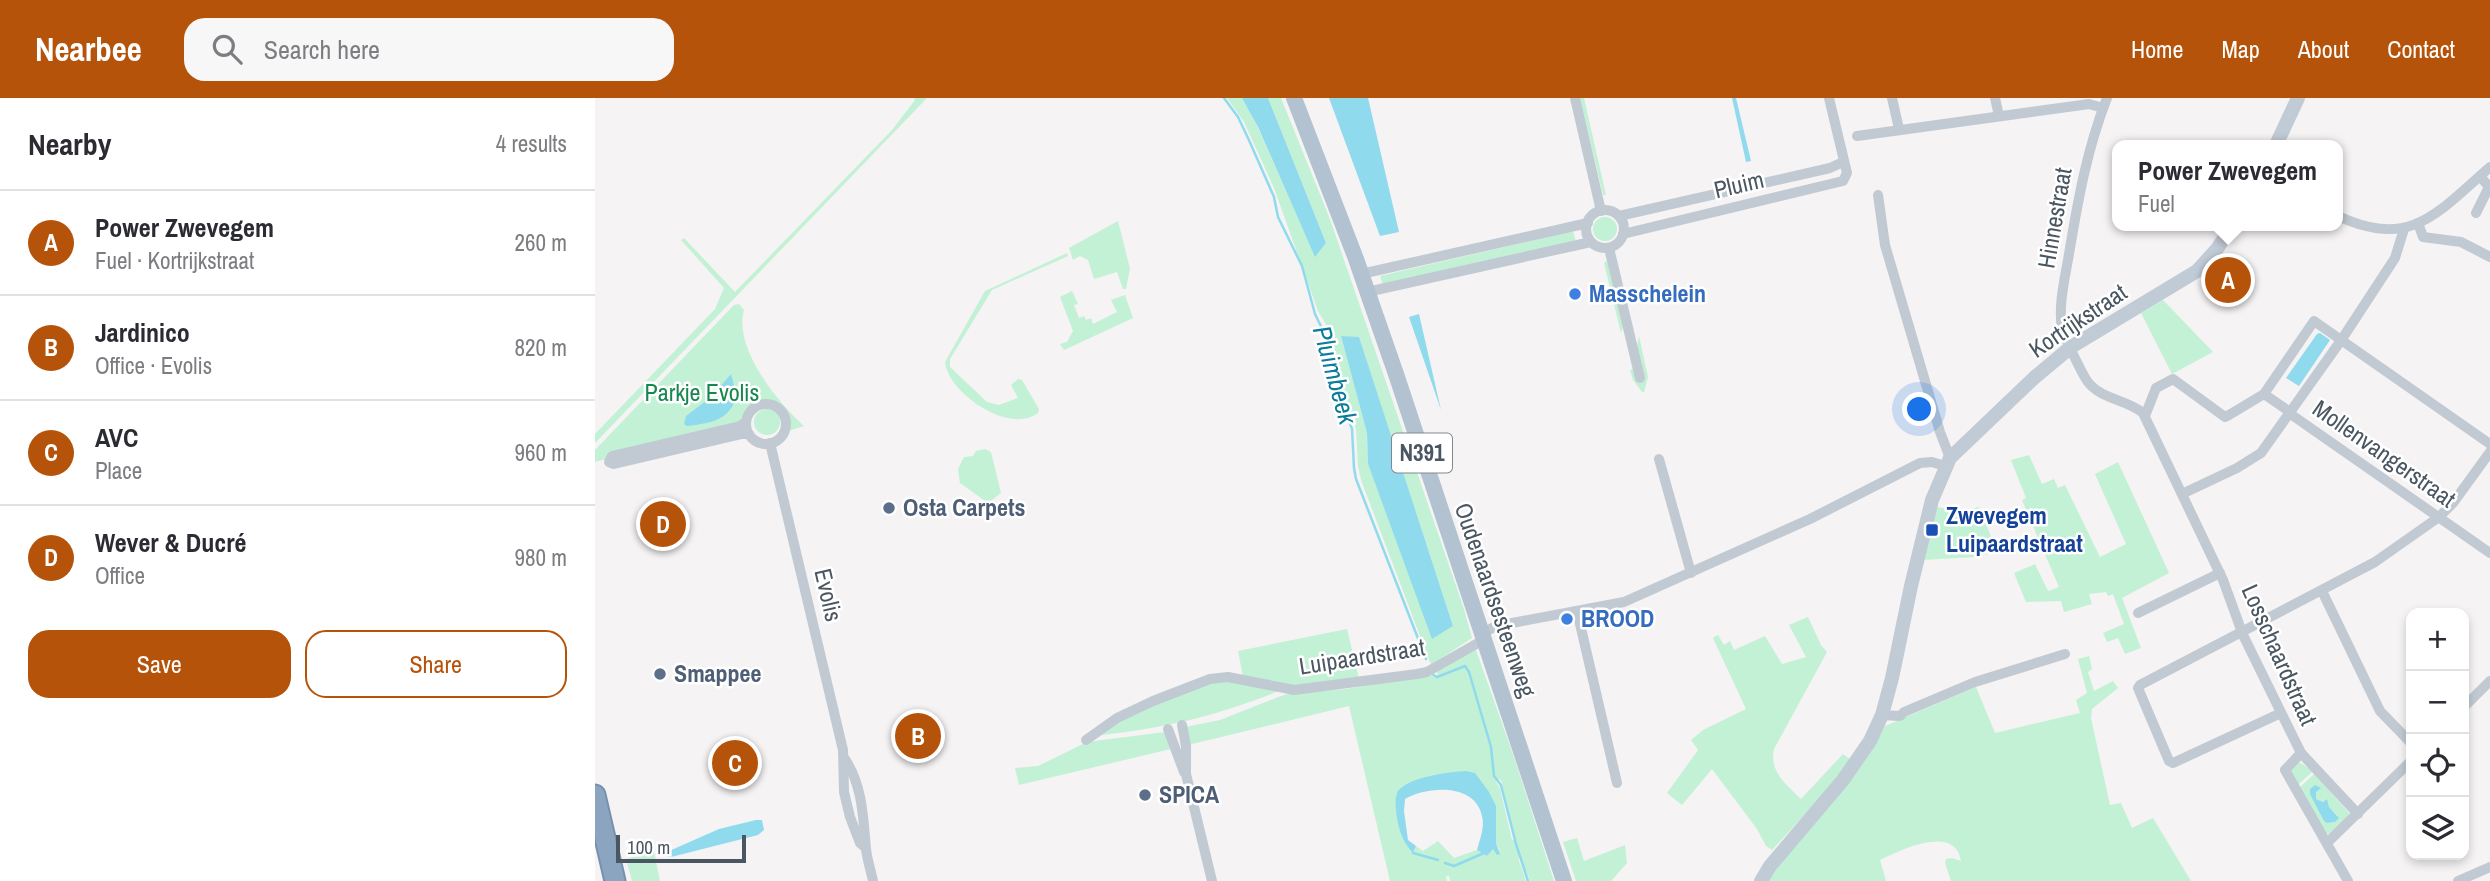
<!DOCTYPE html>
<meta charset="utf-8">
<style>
:root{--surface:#fff;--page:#f7f7f7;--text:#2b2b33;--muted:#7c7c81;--line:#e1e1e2;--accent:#b45309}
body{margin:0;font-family:"Archivo Narrow",sans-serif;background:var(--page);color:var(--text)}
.controls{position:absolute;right:21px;bottom:21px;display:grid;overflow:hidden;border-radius:14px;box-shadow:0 4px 10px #0003}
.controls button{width:63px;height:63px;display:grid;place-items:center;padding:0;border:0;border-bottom:2px solid var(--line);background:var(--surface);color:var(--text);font:35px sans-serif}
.scale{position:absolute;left:21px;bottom:18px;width:130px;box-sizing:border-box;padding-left:7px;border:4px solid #4a5661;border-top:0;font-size:19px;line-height:24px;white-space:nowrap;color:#4a5661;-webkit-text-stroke:5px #fff;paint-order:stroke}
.you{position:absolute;left:1325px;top:312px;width:24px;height:24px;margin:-18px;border:5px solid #fff;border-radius:50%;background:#1a73e8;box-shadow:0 0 0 10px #1a73e833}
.badge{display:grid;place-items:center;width:46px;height:46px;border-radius:50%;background:var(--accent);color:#fff;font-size:23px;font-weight:700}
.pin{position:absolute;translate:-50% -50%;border:4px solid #fff;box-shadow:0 2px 7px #0006}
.popup{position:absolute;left:1517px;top:42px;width:231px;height:91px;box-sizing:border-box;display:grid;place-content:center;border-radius:14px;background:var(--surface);filter:drop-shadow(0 2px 5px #0005);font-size:23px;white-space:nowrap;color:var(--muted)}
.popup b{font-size:26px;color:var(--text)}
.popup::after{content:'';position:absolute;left:50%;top:100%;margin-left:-14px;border:14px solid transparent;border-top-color:var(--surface)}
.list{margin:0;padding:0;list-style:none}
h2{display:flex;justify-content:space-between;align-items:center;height:91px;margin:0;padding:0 28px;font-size:30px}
h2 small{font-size:23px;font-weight:400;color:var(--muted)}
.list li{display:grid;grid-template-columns:46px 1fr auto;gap:21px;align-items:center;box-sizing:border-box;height:105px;padding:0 28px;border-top:2px solid var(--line)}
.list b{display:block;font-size:26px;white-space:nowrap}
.list p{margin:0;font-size:23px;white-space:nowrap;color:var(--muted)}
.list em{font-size:23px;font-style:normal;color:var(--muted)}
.actions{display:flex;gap:14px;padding:21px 28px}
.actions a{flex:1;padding:16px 0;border:2px solid var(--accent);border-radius:21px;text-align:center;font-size:24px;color:var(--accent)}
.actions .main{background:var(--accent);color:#fff}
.icon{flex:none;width:38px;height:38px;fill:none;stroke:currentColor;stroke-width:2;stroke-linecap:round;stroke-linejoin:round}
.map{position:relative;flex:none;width:1895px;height:783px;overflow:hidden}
header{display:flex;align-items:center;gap:42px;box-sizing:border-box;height:98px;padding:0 35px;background:var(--accent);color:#fff}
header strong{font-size:33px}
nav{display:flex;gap:38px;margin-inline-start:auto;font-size:24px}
.search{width:490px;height:63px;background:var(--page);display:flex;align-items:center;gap:18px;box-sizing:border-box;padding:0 24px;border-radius:21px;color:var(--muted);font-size:26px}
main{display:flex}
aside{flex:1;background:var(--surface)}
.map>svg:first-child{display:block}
.green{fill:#c3f1d5;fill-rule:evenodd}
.water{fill:#90daee}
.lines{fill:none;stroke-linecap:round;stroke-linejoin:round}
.stream{stroke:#90daee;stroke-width:2.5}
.motorway-casing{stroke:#7690ad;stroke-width:23}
.minor{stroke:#c1cad2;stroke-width:10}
.secondary{stroke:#c1cbd6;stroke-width:14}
.primary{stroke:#b3c2d1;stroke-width:16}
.motorway{stroke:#8ba5c1;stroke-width:19}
.shop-dot{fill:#3f7fe0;stroke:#fff;stroke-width:2.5}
.service-dot{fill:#5c6f8a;stroke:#fff;stroke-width:2.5}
.transit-dot{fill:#1a4fb4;stroke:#fff;stroke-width:2.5}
.labels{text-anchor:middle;stroke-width:5;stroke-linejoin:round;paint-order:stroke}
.shield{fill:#fff;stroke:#808990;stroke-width:2}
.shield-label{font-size:23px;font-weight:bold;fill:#4a5661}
.street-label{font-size:24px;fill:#4a5661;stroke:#fff}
.shop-label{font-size:24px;font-weight:bold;fill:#366cbe;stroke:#fff;text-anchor:start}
.park-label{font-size:24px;fill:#17864f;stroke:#fff}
.service-label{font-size:24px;font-weight:bold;fill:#4e5e75;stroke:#fff;text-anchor:start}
.transit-label{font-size:24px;font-weight:bold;fill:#164399;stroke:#fff;text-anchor:start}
.water-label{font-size:26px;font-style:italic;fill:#0c7c9b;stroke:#fff}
</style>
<header>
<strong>Nearbee</strong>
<div class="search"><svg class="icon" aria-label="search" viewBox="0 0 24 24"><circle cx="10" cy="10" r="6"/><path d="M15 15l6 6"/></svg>Search here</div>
<nav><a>Home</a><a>Map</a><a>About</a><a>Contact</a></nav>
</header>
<main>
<aside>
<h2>Nearby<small>4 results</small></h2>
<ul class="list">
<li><span class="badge">A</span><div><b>Power Zwevegem</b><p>Fuel · Kortrijkstraat</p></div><em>260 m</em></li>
<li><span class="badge">B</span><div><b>Jardinico</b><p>Office · Evolis</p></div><em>820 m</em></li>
<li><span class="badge">C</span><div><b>AVC</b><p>Place</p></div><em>960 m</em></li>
<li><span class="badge">D</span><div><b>Wever &amp; Ducré</b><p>Office</p></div><em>980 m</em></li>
</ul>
<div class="actions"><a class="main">Save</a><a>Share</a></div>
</aside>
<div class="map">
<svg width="1895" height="783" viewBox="0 0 1895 783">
<rect width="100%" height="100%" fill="#f5f3f3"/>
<g class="green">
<polygon points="319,0 332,0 0,345 0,336 120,211 129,190 86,142 89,140 140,194 297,32 320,2"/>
<path d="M632,0h15l8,12 65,146 11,-13 -58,-145h13l49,121 134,390 8,29 -41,27 -70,-185 -3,-14 -2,-37 -19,-50 -10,-53 -9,-15 -44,-123 -30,-66zM746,238l18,2 94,288 -20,12 -65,-174 -1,-31z"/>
<polygon points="985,0 989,0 1011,97 1008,97"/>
<circle cx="1010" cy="131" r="12"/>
<polygon points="523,123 535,171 531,191 528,191 522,174 499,181 493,162 485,158 478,162 474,150"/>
<polygon points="978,133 981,144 788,188 785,178"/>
<path d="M472,155l1,3 -76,34 -42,69v8l37,35 12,3 19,-7 -7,-13 7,-6 4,1 17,29 -1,4c-29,22 -90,-20 -93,-51l40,-71z"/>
<polygon points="1012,163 1028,229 1026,235 1009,165"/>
<polygon points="477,193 483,206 479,207 484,220 489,218 491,222 496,220 498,226 522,214 516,202 530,197 538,220 469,252 465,246 472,244 478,233 465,199"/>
<polygon points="1568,202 1618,254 1577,276 1546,215"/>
<path d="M144,206l5,6c-11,38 34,93 60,116l-16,5c3,-19 -14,-38 -33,-27 -7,4 -11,12 -15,19l-145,39v-12l139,-145z"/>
<polygon points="1044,238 1053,279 1049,294 1047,294 1038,282 1035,272 1038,271"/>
<circle cx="172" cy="324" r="13"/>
<polygon points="390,351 396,354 406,395 393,405 365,385 363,371 369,359 378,358 381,353"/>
<polygon points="1434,357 1447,386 1459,381 1463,390 1470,387 1505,459 1531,446 1500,376 1523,364 1574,475 1527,500 1546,550 1530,556 1523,540 1512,544 1508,535 1529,526 1518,496 1513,498 1511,494 1494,496 1497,506 1469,514 1466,503 1431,504 1419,475 1440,466 1453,493 1464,489 1427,402 1431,400 1416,362"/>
<polygon points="1341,409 1368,413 1384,409 1402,453 1380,459 1327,462"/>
<path d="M1213,519l13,28 6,7 -53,97c-5,23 12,35 27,50l42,-45 8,6 -21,27 -58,63 -6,-4 -9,-17 -45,-60 -30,36 -15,-12 31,-43 -7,-10 12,-10 43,-21 -33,-71 5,-3 6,10 6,-4 4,9 31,-14 17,28 24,-7 -17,-32z"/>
<polygon points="752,531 764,581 692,588 648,579 643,553"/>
<path d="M881,552l39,110 39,121h-24l-10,-25 -2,2 8,23h-76l-1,-5h-3l1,5h-57l-41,-175 -161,39 -3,-18 35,-7 61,-24 10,-3 55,-4 80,-14 13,2 -4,-8zM863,674l38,34v37l4,8 -7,-2 -6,7 -10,-6 -23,8 -16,-17 -15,10 -7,-5 -3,7c-16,-16 -16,-37 -17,-58l48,-20zM905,681l2,4 13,57h-3l-12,-52 -4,-6z"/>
<path d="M1494,558l3,13 -4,3 6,19 19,-10 5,7 -26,21 -1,9 19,87 11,-2 11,25 21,-10 38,63h-240l-6,-18 1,-4 6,-1 9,3c-6,-38 -62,-10 -81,-1l6,21h-122l85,-104 36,-51 91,-39 19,46 85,-20 -4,-13 11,-7 -9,-34z"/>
<path d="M624,582l60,11c-66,26 -117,38 -188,45l64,-34z"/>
<polygon points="570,634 576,651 424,687 420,670 443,668 492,644"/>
<polygon points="1704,664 1718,673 1703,687 1695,672"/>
<path d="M1719,676l35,39 1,2 -20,19 -5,-1 -26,-45zM1720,687l1,14 7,3 3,-3 3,8 9,9 -3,6 -8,1 -3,-2 -14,-32z"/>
<polygon points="982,740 989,763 1030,747 1032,765 1016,783 981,783 968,744"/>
<polygon points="59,754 65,783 37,783 31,761"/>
</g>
<g class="water">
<polygon points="647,0 673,0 731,145 720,159 663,29"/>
<polygon points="734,0 773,0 804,134 785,138"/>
<polygon points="1137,0 1141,0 1156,63 1151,64"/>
<polygon points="824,216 846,312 814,219"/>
<polygon points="1725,235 1735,242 1733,245 1704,288 1691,280 1722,236"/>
<polygon points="746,238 764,239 858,528 837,541 773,366 772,335"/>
<path d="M136,276l6,22c-8,25 -26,27 -50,30l-3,-2 2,-8 25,-19z"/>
<path d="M871,673l9,2 14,19 7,14v37l4,11 -3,1 -4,-6 -6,7 -10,-6c3,-11 8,-23 5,-34 -7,-33 -54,-30 -77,-17l-1,12 4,29 8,6 -3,7c-9,-9 -14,-21 -16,-35 -1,-7 -3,-21 1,-27 11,-14 51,-19 68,-20z"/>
<polygon points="1720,687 1726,690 1721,694 1721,701 1728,704 1732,701 1734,709 1744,720 1740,724 1732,725 1729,723 1715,696 1715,691"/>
<polygon points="161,722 167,722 169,732 163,737 76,759 65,757 124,731"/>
</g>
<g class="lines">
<g class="stream">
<polyline points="629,0 643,19 653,40 679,99 683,119 707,168 720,216 732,241 739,284 757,331 759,370 761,381 831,561"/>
<polyline points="837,576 842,579 870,568 874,574 896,649 899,678 906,687 921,746 933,783"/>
<polyline points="818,755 843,762"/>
<polyline points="850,765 859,768 889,755"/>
</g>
<g class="motorway-casing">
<polyline id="motorway" points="0,697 20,783"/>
</g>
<g class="minor">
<polyline points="980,0 1006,113"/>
<polyline points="1297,0 1304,31"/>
<polyline points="1400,0 1404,18"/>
<path d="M1512,0c-20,51 -29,102 -38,156 -4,24 -11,51 -7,75 1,5 22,49 26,53 14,18 38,17 55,31l80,167 20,55 58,118 57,61"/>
<polyline points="1262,38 1494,6 1508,10"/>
<polyline points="1283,97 1290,147 1345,334 1355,360"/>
<circle cx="1010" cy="131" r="19"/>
<polyline points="1881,115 1894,89 1885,78"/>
<polyline points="1024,118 1235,70 1248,64"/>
<path d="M1743,118c73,34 99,-3 152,-49"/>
<polyline points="1823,125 1828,139 1866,144 1895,159"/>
<polyline points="1028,136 1248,83 1252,75 1234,0"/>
<polyline points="1014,150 1045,280"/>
<polyline points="766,176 993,125"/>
<polyline points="772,194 996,144"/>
<polyline points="1669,296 1695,314"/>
<circle cx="171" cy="326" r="20"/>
<polyline points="1694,315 1895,455"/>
<polyline points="1550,318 1561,290 1578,281 1630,319 1634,317 1669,296 1719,223 1895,346"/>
<polyline points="151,324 145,328 17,358 14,364 19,366 147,336 154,336"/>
<polyline points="175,345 248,652 249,694 255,719 265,745 270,749"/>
<polyline points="1064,361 1096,475"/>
<polyline points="1589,395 1642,370 1666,355 1747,241 1800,160 1809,131"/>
<polyline points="1727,493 1785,613 1816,645"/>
<polyline points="982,513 1022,685"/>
<polyline points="1543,515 1625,475"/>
<polyline points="888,535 901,528 1029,504 1215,421 1325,365 1337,364 1350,368"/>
<polyline points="1869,609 1895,583"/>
<polyline points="1686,615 1578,665 1574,663 1543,590 1545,587 1780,464 1844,419 1858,405 1895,354"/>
<polyline points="1287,617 1305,618 1309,614 1380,584 1470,556"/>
<polyline points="587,627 591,648 591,676 617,783"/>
<polyline points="573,631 589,674"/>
<polyline points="491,642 522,620 558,603 615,581 633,579 699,592 822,576 832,574 890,541"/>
<polyline points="1706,655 1690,672 1753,783"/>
<path d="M250,661c18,28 18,58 21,90 1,10 5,22 7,32"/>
<polyline points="1732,745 1816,663"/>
<polyline points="1863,783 1895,769"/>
</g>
<g class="secondary">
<polyline points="1681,47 1703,0"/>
<polyline points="1166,783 1175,768 1248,682 1275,643 1287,617 1297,580 1316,488 1337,402 1355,360 1440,279 1476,249 1602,173 1622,151 1637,128"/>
</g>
<polyline class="primary" points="699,0 761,161 802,279 969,783"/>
<use href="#motorway" class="motorway"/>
</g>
<g class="shop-dot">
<circle cx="980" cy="196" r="7"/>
<circle cx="972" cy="521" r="7"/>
</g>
<g class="service-dot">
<circle cx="294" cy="410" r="7"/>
<circle cx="65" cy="576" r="7"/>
<circle cx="550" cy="697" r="7"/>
</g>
<rect class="transit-dot" x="1330" y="425" width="14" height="14" rx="3.5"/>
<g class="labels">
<rect class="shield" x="797" y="335.5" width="60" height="39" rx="5"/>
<g class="shield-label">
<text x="827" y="363">N391</text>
</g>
<g class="street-label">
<text transform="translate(1144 87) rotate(-13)" y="8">Pluim</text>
<text transform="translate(1460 120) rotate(-80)" y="8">Hinnestraat</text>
<text transform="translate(1483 223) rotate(-34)" y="8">Kortrijkstraat</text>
<text transform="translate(1789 356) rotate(35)" y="8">Mollenvangerstraat</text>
<text transform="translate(233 497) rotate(77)" y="8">Evolis</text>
<text transform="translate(900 502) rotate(71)" y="8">Oudenaardsesteenweg</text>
<text transform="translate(1684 557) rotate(66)" y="8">Losschaardstraat</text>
<text transform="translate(767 559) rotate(-9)" y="8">Luipaardstraat</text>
</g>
<g class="shop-label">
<text x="994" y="204">Masschelein</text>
<text x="986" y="529">BROOD</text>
</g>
<g class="park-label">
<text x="107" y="303">Parkje Evolis</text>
</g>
<g class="service-label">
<text x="308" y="418">Osta Carpets</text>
<text x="79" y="584">Smappee</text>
<text x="564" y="705">SPICA</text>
</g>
<g class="transit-label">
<text x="1351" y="426">Zwevegem<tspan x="1351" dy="28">Luipaardstraat</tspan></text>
</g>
<g class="water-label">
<text transform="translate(740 277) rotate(74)" y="9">Pluimbeek</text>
</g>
</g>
</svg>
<div class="controls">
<button>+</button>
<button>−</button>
<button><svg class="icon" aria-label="locate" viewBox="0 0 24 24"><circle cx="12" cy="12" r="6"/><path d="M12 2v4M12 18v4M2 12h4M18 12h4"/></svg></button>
<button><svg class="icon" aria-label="layers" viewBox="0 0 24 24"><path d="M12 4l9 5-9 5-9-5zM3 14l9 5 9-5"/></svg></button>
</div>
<div class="scale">100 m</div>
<div class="you"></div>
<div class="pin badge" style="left:1633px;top:182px">A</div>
<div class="popup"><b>Power Zwevegem</b>Fuel</div>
<div class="pin badge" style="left:323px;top:638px">B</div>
<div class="pin badge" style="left:140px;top:665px">C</div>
<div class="pin badge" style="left:68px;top:426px">D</div>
</div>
</main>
